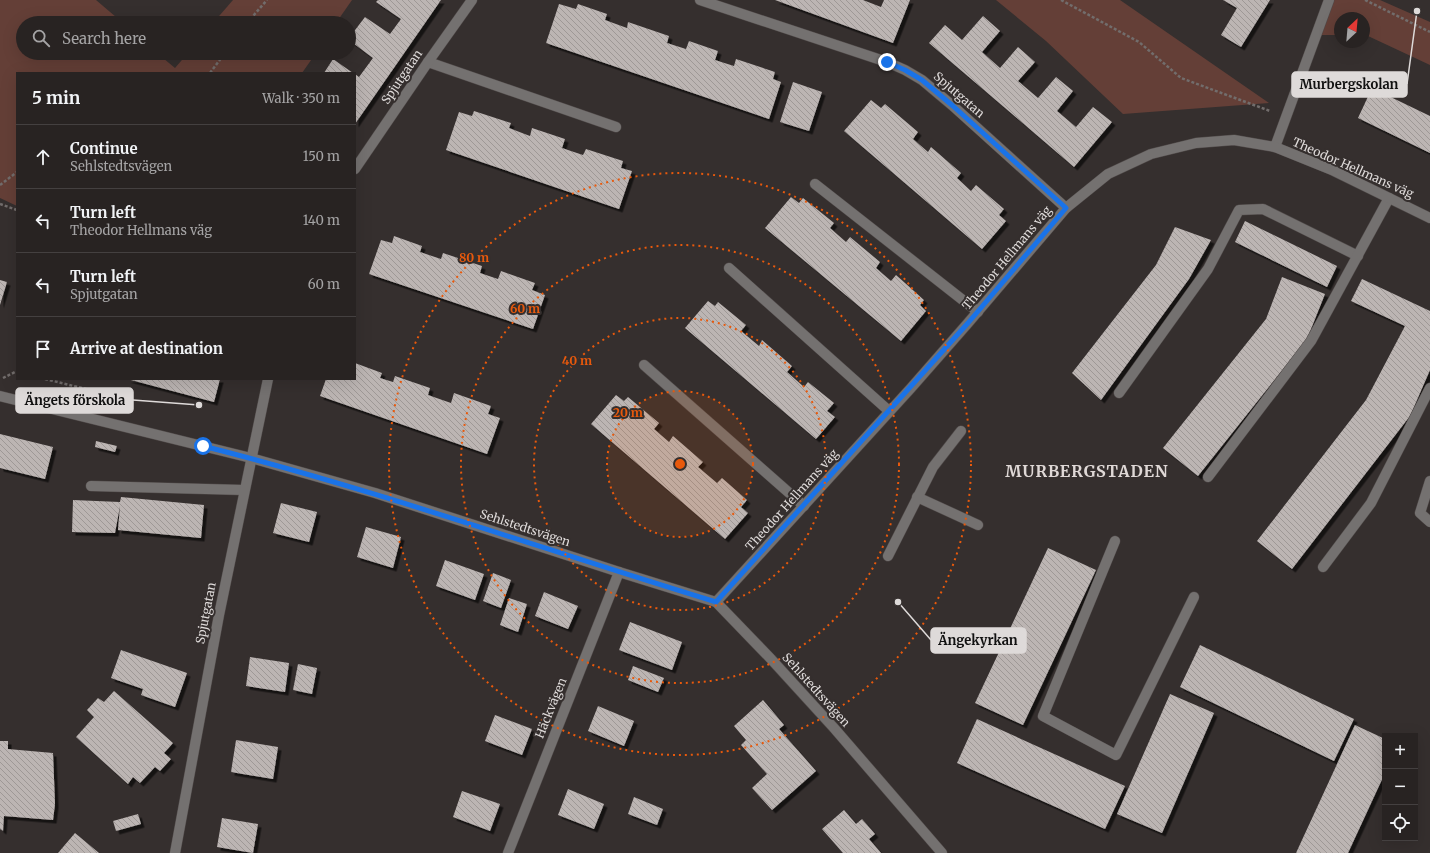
<!DOCTYPE html>
<meta charset="utf-8">
<style>
:root{--surface:#282322;--page:#302b2a;--text:#f1f3f6;--muted:#a5a4a5;--line:#444040}
body{margin:0;font-family:Merriweather,serif;background:var(--page);color:var(--text)}
.controls{position:absolute;right:12px;bottom:12px;display:grid;overflow:hidden;border-radius:0px;box-shadow:0 4px 16px #0002}
.controls button{width:36px;height:36px;display:grid;place-items:center;padding:0;border:0;border-bottom:1px solid var(--line);background:var(--surface);color:var(--text);font:20px sans-serif}
.compass{position:absolute;left:1334px;top:12px;width:36px;height:36px;border-radius:50%;background:var(--surface);box-shadow:0 4px 16px #0002;rotate:26deg}
.stop{position:absolute;width:12px;height:12px;margin:-9px;border:3px solid #1a73e8;border-radius:50%;background:#fff}
.stop.end{background:#1a73e8;border-color:#fff;box-shadow:0 1px 4px #0008}
.list{margin:0;padding:0;list-style:none}
h2{display:flex;justify-content:space-between;align-items:center;height:52px;margin:0;padding:0 16px;font-size:17px}
h2 small{font-size:13px;font-weight:400;color:var(--muted)}
.list li{display:grid;grid-template-columns:26px 1fr auto;gap:12px;align-items:center;box-sizing:border-box;height:64px;padding:0 16px;border-top:1px solid var(--line)}
.list b{display:block;font-size:15px;white-space:nowrap}
.list p{margin:0;font-size:13px;white-space:nowrap;color:var(--muted)}
.list em{font-size:13px;font-style:normal;color:var(--muted)}
.icon{flex:none;width:22px;height:22px;fill:none;stroke:currentColor;stroke-width:2;stroke-linecap:round;stroke-linejoin:round}
.map{position:relative;flex:none;width:1430px;height:853px;overflow:hidden}
.search{position:absolute;background:var(--surface);box-shadow:0 4px 16px #0002;left:16px;top:16px;width:340px;height:44px;display:flex;align-items:center;gap:10px;box-sizing:border-box;padding:0 14px;border-radius:22px;color:var(--muted);font-size:15px}
.panel{position:absolute;background:var(--surface);box-shadow:0 4px 16px #0002;left:16px;top:72px;width:340px;height:308px;border-radius:0px}
.map>svg:first-child{display:block}
.park{fill:#643f37}
.building{fill:url(#building-back-hatch);filter:url(#shadow)}
.lines{fill:none;stroke-linecap:round;stroke-linejoin:round}
.minor-casing{stroke:#504a49;stroke-width:11}
.path{stroke:#726d6c;stroke-width:2.5;stroke-dasharray:3 2;stroke-linecap:butt}
.minor{stroke:#747170;stroke-width:10}
.route{stroke:#1a73e8;stroke-width:5}
.ring{fill:none;stroke:#e8590c;stroke-width:2;stroke-dasharray:2 4}
.labels{text-anchor:middle;stroke-width:4;stroke-linejoin:round;paint-order:stroke}
.street-label{font-size:12px;fill:#dedad9;stroke:#352f2e}
.district-label{font-size:16px;font-weight:bold;letter-spacing:1px;fill:#dfd8d6;stroke:#352f2e}
.centre{fill:#e8590c;stroke:#352f2e;stroke-width:2}
.ring-label{font-size:12px;text-anchor:middle;font-weight:bold;fill:#e8590c;stroke:#352f2e;stroke-width:4;stroke-linejoin:round;paint-order:stroke}
.leader{fill:none;stroke:#dedad9;stroke-width:1.5}
.callout-dot{fill:#dedad9;stroke:#352f2e;stroke-width:1.5}
.callout{fill:#dedad9;stroke:#dedad9;stroke-width:1.5}
.callout-label{font-size:13px;text-anchor:middle;font-weight:bold;fill:#111}
</style>
<div class="map">
<svg width="1430" height="853" viewBox="0 0 1430 853">
<defs>
<pattern id="building-back-hatch" width="6" height="6" patternUnits="userSpaceOnUse"><rect width="6" height="6" fill="#bcb5b3"/><path d="M-1 5l2 2M0 0l6 6M5-1l2 2" fill="none" stroke="#9e9896"/></pattern>
<filter id="shadow"><feDropShadow dx="3.5" dy="3.5" stdDeviation="0" flood-color="#0009"/></filter>
</defs>
<rect width="100%" height="100%" fill="#352f2e"/>
<g class="park">
<polygon points="0,0 96,0 123,23 23,23 23,53 157,53 175,68 188,53 316,53 302,73 17,73 17,206 0,198"/>
<polygon points="233,0 352,0 336,23 213,23"/>
<polygon points="996,0 1120,0 1269,103 1123,114 1046,41"/>
<polygon points="1333,0 1380,0 1430,22 1430,65 1368,36 1364,36 1364,18 1340,18 1340,35 1321,35"/>
</g>
<g class="building">
<polygon points="378,0 441,0 355,124 355,74 359,77 373,58 349,40 349,38 365,17 390,34 401,19 376,2"/>
<polygon points="775,0 863,0 881,7 884,0 910,0 893,43"/>
<polygon points="1223,0 1270,0 1241,47 1221,35 1237,8"/>
<polygon points="559,4 576,9 578,4 607,14 605,20 627,28 628,22 669,36 667,43 686,49 689,41 718,51 715,60 734,66 736,59 775,72 773,79 781,82 769,119 546,43"/>
<polygon points="983,16 1000,31 982,52 1000,68 1018,47 1035,62 1018,81 1038,98 1056,77 1073,91 1057,111 1076,127 1093,107 1112,122 1074,167 929,43 945,25 962,40"/>
<polygon points="333,59 353,73 324,73"/>
<polygon points="793,82 822,92 809,131 780,122"/>
<polygon points="1372,88 1430,116 1430,153 1358,118"/>
<polygon points="871,100 881,108 885,104 918,132 913,139 928,152 931,147 961,173 957,178 971,191 976,185 1004,209 999,215 1006,221 982,249 844,131"/>
<polygon points="474,111 511,123 509,128 530,136 532,128 565,139 562,148 583,155 586,149 623,161 621,168 632,171 619,209 446,150 459,112 472,116"/>
<polygon points="791,197 799,203 803,198 834,223 830,228 846,242 850,237 880,262 876,268 891,281 896,275 924,300 920,305 926,311 901,341 765,228"/>
<polygon points="1245,221 1337,266 1327,287 1235,242"/>
<polygon points="1175,227 1211,240 1189,279 1101,400 1072,373 1156,265"/>
<polygon points="394,236 422,246 420,252 441,259 443,253 482,266 480,273 498,279 501,271 535,283 532,290 545,295 533,329 369,274 381,240 392,243"/>
<polygon points="1282,277 1325,294 1307,339 1198,476 1163,448 1266,319"/>
<polygon points="1362,279 1430,311 1430,370 1410,416 1292,569 1257,541 1366,400 1405,326 1351,301"/>
<polygon points="0,280 7,282 0,305"/>
<polygon points="708,301 715,306 718,302 746,325 741,331 759,346 762,340 792,366 787,372 804,387 808,382 834,403 827,411 835,417 816,439 685,328"/>
<polygon points="355,363 382,373 380,378 393,382 395,376 430,388 428,395 451,403 454,393 491,406 488,414 500,418 487,454 320,396 326,379 355,379"/>
<polygon points="127,379 220,379 214,402"/>
<polygon points="616,395 624,401 628,397 659,423 654,429 669,442 673,436 703,462 698,467 717,483 722,478 747,500 741,507 748,513 725,539 591,424"/>
<polygon points="0,434 53,447 45,479 0,468"/>
<polygon points="96,441 117,446 115,452 95,447"/>
<polygon points="121,497 204,505 201,538 118,530 120,506 115,533 72,532 73,500 120,502"/>
<polygon points="281,503 317,512 309,542 273,533"/>
<polygon points="366,527 401,537 393,568 357,557"/>
<polygon points="1048,548 1096,570 1023,725 975,703"/>
<polygon points="445,560 484,574 475,600 436,586"/>
<polygon points="493,573 511,580 501,608 483,601"/>
<polygon points="544,592 578,606 568,629 535,616"/>
<polygon points="509,598 527,604 518,632 500,625"/>
<polygon points="630,622 682,642 672,670 619,650"/>
<polygon points="1200,645 1354,719 1334,761 1180,687"/>
<polygon points="121,650 187,673 175,707 141,695 143,689 111,678"/>
<polygon points="250,657 289,663 285,692 246,686"/>
<polygon points="298,664 317,668 312,694 293,690"/>
<polygon points="633,666 664,678 658,692 628,680"/>
<polygon points="114,691 173,743 164,753 171,759 160,771 155,767 140,783 133,777 128,784 76,737 94,717 87,710 98,698 104,702"/>
<polygon points="1170,694 1214,713 1162,833 1117,814"/>
<polygon points="763,700 784,725 779,729 816,771 772,810 752,788 767,774 741,745 746,740 734,726"/>
<polygon points="598,706 634,721 624,746 588,731"/>
<polygon points="495,715 532,729 522,755 485,741"/>
<polygon points="977,719 1125,786 1105,829 957,763"/>
<polygon points="1355,725 1385,739 1385,773 1348,853 1296,853"/>
<polygon points="236,740 278,747 273,779 231,772"/>
<polygon points="0,741 8,741 8,749 53,753 55,804 53,820 4,816 3,831 0,829"/>
<polygon points="568,789 604,804 594,829 558,815"/>
<polygon points="462,791 500,804 490,831 453,817"/>
<polygon points="634,797 663,809 657,825 628,814"/>
<polygon points="844,810 856,824 862,819 875,834 869,839 881,853 843,853 822,829"/>
<polygon points="138,814 141,824 116,831 113,821"/>
<polygon points="222,818 258,824 253,853 217,847"/>
<polygon points="75,833 99,853 58,853"/>
</g>
<g class="lines">
<g class="minor-casing">
<g id="minor">
<polyline points="700,0 887,62 905,70 922,80 953,106 1066,208"/>
<polyline points="428,62 616,127"/>
<polyline points="1275,147 1329,0"/>
<polyline points="355,169 428,62 472,0"/>
<polyline points="815,184 978,312"/>
<polyline points="729,268 889,411"/>
<polyline points="644,365 804,506"/>
<polyline points="1119,393 1208,269 1239,210 1263,209 1358,256"/>
<polyline points="0,396 251,458 375,493 619,572 716,602 771,659 834,728 942,853"/>
<polyline points="1208,477 1311,341 1389,198"/>
<polyline points="1430,481 1420,513 1430,522"/>
<polyline points="91,486 244,490"/>
<polyline points="917,497 978,525"/>
<polyline points="1115,541 1043,716 1116,755 1194,597"/>
<polyline points="888,556 933,467 961,431"/>
<polyline points="1323,567 1371,503 1430,388"/>
<polyline points="716,602 911,388 968,323 1066,208 1108,174 1151,154 1196,143 1234,140 1275,147 1332,170 1430,218"/>
<polyline points="175,853 219,615 268,379"/>
<polyline points="508,853 619,572"/>
</g>
</g>
<g class="path">
<polyline points="1061,0 1139,42 1181,78 1270,111"/>
<polyline points="1365,0 1430,32"/>
<polyline points="247,23 267,0"/>
<polyline points="210,73 225,53"/>
<polyline points="0,185 17,172"/>
<polyline points="0,204 17,210"/>
<polyline points="3,378 15,372 17,372"/>
<polyline points="45,379 86,389 103,403"/>
</g>
<use href="#minor" class="minor"/>
</g>
<g class="lines">
<path class="route" d="M203,446c174,44 342,104 513,156l252,-279 98,-115 -113,-102 -31,-26 -17,-10 -18,-8"/>
</g>
<circle cx="680" cy="464" r="73" fill="#e8590c" fill-opacity=".12"/>
<g class="ring">
<circle cx="680" cy="464" r="73"/>
<circle cx="680" cy="464" r="146"/>
<circle cx="680" cy="464" r="219"/>
<circle cx="680" cy="464" r="291"/>
</g>
<g class="labels">
<g class="street-label">
<text transform="translate(402 77) rotate(-56)" y="4">Spjutgatan</text>
<text transform="translate(959 95) rotate(41)" y="4">Spjutgatan</text>
<text transform="translate(1353 168) rotate(24)" y="4">Theodor Hellmans väg</text>
<text transform="translate(1007 258) rotate(-50)" y="4">Theodor Hellmans väg</text>
<text transform="translate(792 500) rotate(-48)" y="4">Theodor Hellmans väg</text>
<text transform="translate(525 528) rotate(18)" y="4">Sehlstedtsvägen</text>
<text transform="translate(206 613) rotate(-79)" y="4">Spjutgatan</text>
<text transform="translate(816 690) rotate(48)" y="4">Sehlstedtsvägen</text>
<text transform="translate(551 708) rotate(-68)" y="4">Häckvägen</text>
</g>
<g class="district-label">
<text x="1087" y="477">MURBERGSTADEN</text>
</g>
</g>
<circle cx="680" cy="464" r="6" class="centre"/>
<g class="ring-label">
<text x="474" y="262">80 m</text>
<text x="525" y="313">60 m</text>
<text x="577" y="365">40 m</text>
<text x="628" y="417">20 m</text>
</g>
<path class="leader" d="M1417 11L1407 84M199 405L133 400M898 602L931 640"/>
<g class="callout-dot">
<circle cx="1417" cy="11" r="4"/>
<circle cx="199" cy="405" r="4"/>
<circle cx="898" cy="602" r="4"/>
</g>
<g class="callout">
<rect x="1292" y="72" width="115" height="25" rx="4"/>
<rect x="16" y="388" width="117" height="25" rx="4"/>
<rect x="931" y="628" width="95" height="25" rx="4"/>
</g>
<g class="callout-label">
<text x="1349" y="89">Murbergskolan</text>
<text x="75" y="405">Ängets förskola</text>
<text x="978" y="645">Ängekyrkan</text>
</g>
</svg>
<div class="controls">
<button>+</button>
<button>−</button>
<button><svg class="icon" aria-label="locate" viewBox="0 0 24 24"><circle cx="12" cy="12" r="6"/><path d="M12 2v4M12 18v4M2 12h4M18 12h4"/></svg></button>
</div>
<svg class="compass" viewBox="-18 -18 36 36"><path d="M0-13l5 13h-10z" fill="#e53935"/><path d="M0 13l5-13h-10z" fill="#a5a4a5"/></svg>
<div class="stop" style="left:203px;top:446px"></div>
<div class="stop end" style="left:887px;top:62px"></div>
<div class="search"><svg class="icon" aria-label="search" viewBox="0 0 24 24"><circle cx="10" cy="10" r="6"/><path d="M15 15l6 6"/></svg>Search here</div>
<section class="panel">
<h2>5 min<small>Walk · 350 m</small></h2>
<ul class="list">
<li><svg class="icon" aria-label="ahead" viewBox="0 0 24 24"><path d="M12 20V5M6 11l6-6 6 6"/></svg><div><b>Continue</b><p>Sehlstedtsvägen</p></div><em>150 m</em></li>
<li><svg class="icon" aria-label="left" viewBox="0 0 24 24"><path d="M17 20v-9H6M10 6l-5 5 5 5"/></svg><div><b>Turn left</b><p>Theodor Hellmans väg</p></div><em>140 m</em></li>
<li><svg class="icon" aria-label="left" viewBox="0 0 24 24"><path d="M17 20v-9H6M10 6l-5 5 5 5"/></svg><div><b>Turn left</b><p>Spjutgatan</p></div><em>60 m</em></li>
<li><svg class="icon" aria-label="arrive" viewBox="0 0 24 24"><path d="M6 21V4h12l-3 4 3 4H6"/></svg><div><b>Arrive at destination</b></div></li>
</ul>
</section>
</div>
